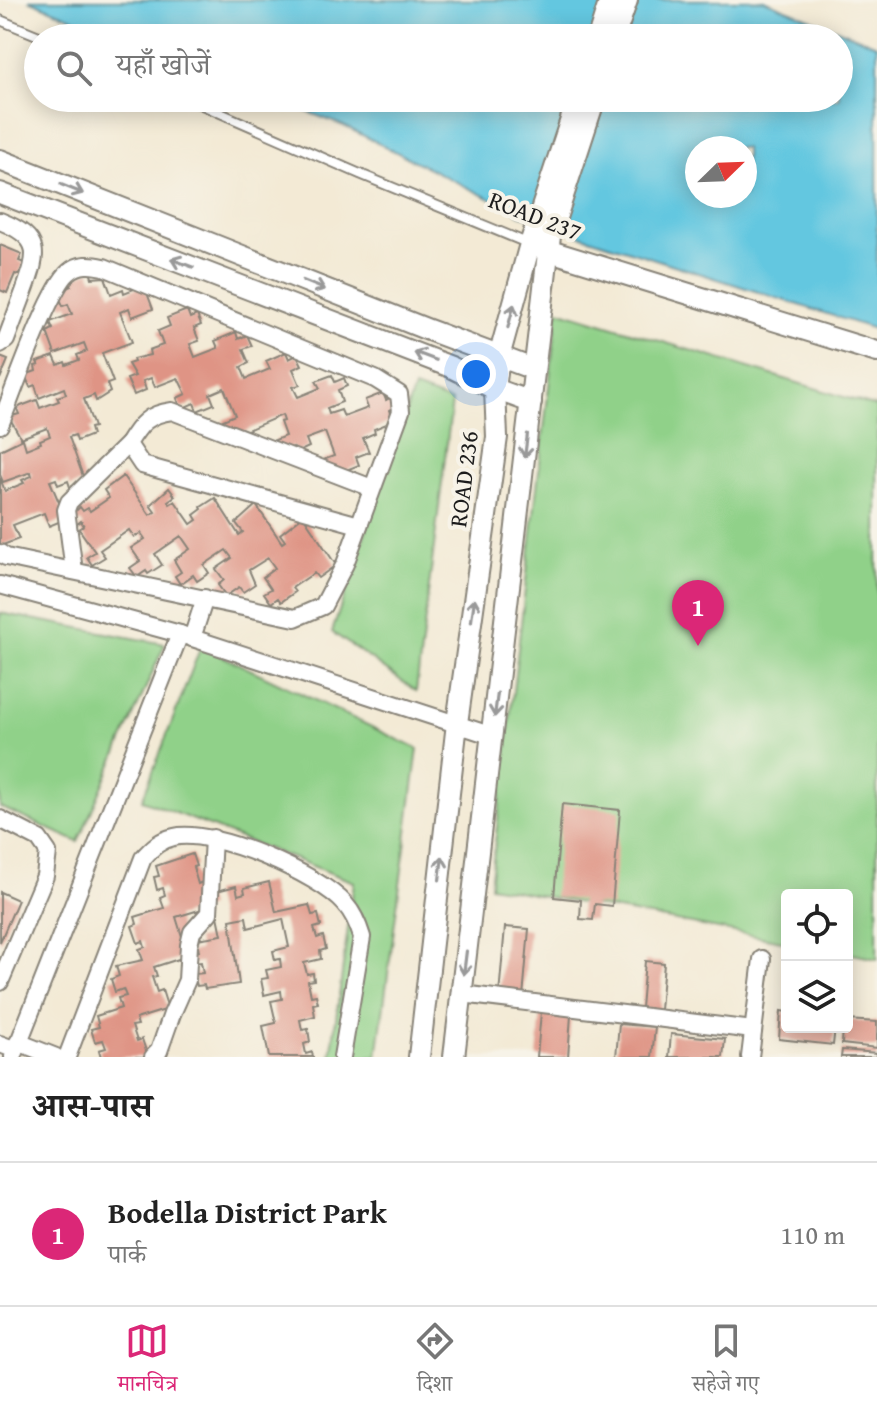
<!DOCTYPE html>
<html lang="hi">
<meta charset="utf-8">
<style>
:root{--surface:#fff;--page:#f2f2f2;--text:#222;--muted:#767676;--line:#e0e0e0;--accent:#db2777}
body{margin:0;font-family:"Gentium Book Plus","Noto Serif Devanagari",serif;background:var(--page);color:var(--text)}
.controls{position:absolute;right:24px;bottom:24px;display:grid;overflow:hidden;border-radius:8px;box-shadow:0 4px 20px #0003}
.controls button{width:72px;height:72px;display:grid;place-items:center;padding:0;border:0;border-bottom:2px solid var(--line);background:var(--surface);color:var(--text);font:40px sans-serif}
.compass{position:absolute;left:685px;top:136px;width:72px;height:72px;border-radius:50%;background:var(--surface);box-shadow:0 4px 20px #0003;rotate:67deg}
.you{position:absolute;left:476px;top:374px;width:28px;height:28px;margin:-20px;border:6px solid #fff;border-radius:50%;background:#1a73e8;box-shadow:0 0 0 12px #1a73e833}
.badge{display:grid;place-items:center;width:52px;height:52px;border-radius:50%;background:var(--accent);color:#fff;font-size:26px;font-weight:700}
.pin{position:absolute;translate:-50% -66px;filter:drop-shadow(0 2px 4px #0008)}
.pin::after{content:'';position:absolute;top:42px;width:28px;height:24px;background:inherit;clip-path:polygon(0 0,100% 0,50% 100%)}
.list{margin:0;padding:0;list-style:none}
h2{display:flex;justify-content:space-between;align-items:center;height:104px;margin:0;padding:0 32px;font-size:34px}
h2 small{font-size:26px;font-weight:400;color:var(--muted)}
.list li{display:grid;grid-template-columns:52px 1fr auto;gap:24px;align-items:center;box-sizing:border-box;height:144px;padding:0 32px;border-top:2px solid var(--line)}
.list b{display:block;font-size:30px;white-space:nowrap}
.list p{margin:0;font-size:26px;white-space:nowrap;color:var(--muted)}
.list em{font-size:26px;font-style:normal;color:var(--muted)}
.icon{flex:none;width:44px;height:44px;fill:none;stroke:currentColor;stroke-width:2;stroke-linecap:round;stroke-linejoin:round}
.map{position:relative;flex:none;width:877px;height:1057px;overflow:hidden}
.search{position:absolute;background:var(--surface);box-shadow:0 4px 20px #0003;left:24px;right:24px;top:24px;height:88px;display:flex;align-items:center;gap:20px;box-sizing:border-box;padding:0 28px;border-radius:44px;color:var(--muted);font-size:30px}
.sheet{height:248px;background:var(--surface)}
nav{display:flex;justify-content:space-around;align-items:center;box-sizing:border-box;height:112px;border-top:2px solid var(--line);background:var(--surface);font-size:22px;color:var(--muted)}
nav a{display:grid;justify-items:center;gap:4px}
nav .on{color:var(--accent)}
.map>svg:first-child{display:block}
.green{fill:#90d189;stroke:#567652;stroke-width:2}
.water{fill:#63c7e0;stroke:#40727e;stroke-width:2;fill-rule:evenodd}
.building{fill:#df9485}
.lines{fill:none;stroke-linecap:round;stroke-linejoin:round}
.service-casing{stroke:#888378;stroke-width:12}
.minor-casing{stroke:#888378;stroke-width:20}
.tertiary-casing{stroke:#888378;stroke-width:24}
.service{stroke:#fff;stroke-width:8}
.minor{stroke:#fff;stroke-width:16}
.tertiary{stroke:#fff;stroke-width:20}
.oneway{stroke:#999}
.labels{text-anchor:middle;stroke-width:8;stroke-linejoin:round;paint-order:stroke}
.street-label{font-size:24px;fill:#1c1c1c;stroke:#f7f3e8}
</style>
<div class="map">
<svg width="877" height="1057" viewBox="0 0 877 1057">
<rect width="100%" height="100%" fill="#f7f3e8"/>
<filter id="ink" filterUnits="userSpaceOnUse"><feTurbulence type="fractalNoise" baseFrequency=".0125" numOctaves="2"/><feDisplacementMap in="SourceGraphic" scale="16" xChannelSelector="R" yChannelSelector="G"/><feConvolveMatrix kernelMatrix="1 2 1 2 8 2 1 2 1" color-interpolation-filters="sRGB"/></filter>
<filter id="wash" filterUnits="userSpaceOnUse"><feTurbulence type="fractalNoise" baseFrequency=".006" numOctaves="4" result="noise"/><feDisplacementMap in="SourceGraphic" scale="32" xChannelSelector="R" yChannelSelector="G"/><feGaussianBlur stdDeviation="1.8" result="paint"/><feColorMatrix in="noise" values="0 0 0 0 0 0 0 0 0 0 0 0 0 0 0 0 0 1.4 0 .05"/><feComposite in="paint" operator="in"/></filter>
<g filter="url(#wash)">
<rect width="100%" height="100%" fill="#f3ead5"/>
<g class="green">
<polygon points="558,310 877,407 877,959 847,953 847,895 787,895 787,942 490,886"/>
<polygon points="414,388 452,402 416,691 332,632"/>
<polygon points="0,613 165,644 78,842 0,807"/>
<polygon points="201,646 418,749 377,1057 331,1057 354,882 142,800"/>
</g>
<path class="water" d="M29,0h735l113,45v285l-344,-110 -189,-94 -72,-28h567v-60h-719zM697,148h48v48h-48z"/>
<g id="blocks">
<g class="building">
<polygon points="0,245 22,254 19,261 24,263 19,275 15,274 7,293 0,290"/>
<polygon points="90,271 92,278 105,277 111,294 123,289 124,293 144,285 153,309 132,317 129,308 120,312 132,342 102,353 113,382 107,384 110,392 96,401 94,395 84,399 94,427 90,428 92,435 77,441 75,435 69,437 85,482 70,487 68,481 58,485 56,479 50,481 66,519 49,526 44,513 13,525 19,539 0,546 0,478 5,491 24,483 22,480 32,476 31,472 3,482 0,475 0,450 23,439 26,449 41,443 40,440 50,436 47,428 21,438 9,417 19,414 17,409 21,406 37,400 40,408 59,401 57,397 66,394 64,388 39,398 35,385 30,387 25,375 36,371 35,366 39,365 37,362 54,356 58,365 65,362 66,365 79,360 77,355 87,351 84,343 55,354 47,332 53,329 50,322 72,314 68,304 63,306 57,292 71,286 69,283 73,281 72,278"/>
<polygon points="187,310 190,318 197,315 201,325 194,328 199,341 190,344 195,357 218,348 215,341 236,332 238,339 247,335 252,346 243,349 249,363 241,367 246,379 270,369 266,361 286,352 289,359 297,355 302,365 293,369 300,385 293,387 298,397 320,388 316,381 332,375 335,382 344,378 347,386 338,390 342,402 327,408 329,414 341,410 344,417 368,408 365,400 383,393 386,400 393,396 398,407 390,410 394,421 374,429 375,433 363,438 369,452 356,457 359,465 339,473 327,469 323,460 334,456 325,432 306,439 309,447 296,453 293,447 280,452 275,440 285,436 280,422 284,421 282,415 238,434 229,432 223,420 235,415 224,388 210,394 214,404 197,411 194,403 181,409 177,398 186,394 178,378 155,387 151,378 143,381 146,390 134,395 127,379 135,376 128,364 134,362 133,359 150,355 149,350 163,345 158,331 170,326 167,318"/>
<polygon points="0,357 8,360 0,379"/>
<polygon points="123,476 150,515 155,512 150,505 169,488 175,496 168,501 170,504 175,501 191,524 197,520 194,515 202,509 201,507 215,498 239,535 243,532 236,523 256,505 282,543 285,541 280,534 303,516 336,565 318,578 314,573 292,588 295,592 281,602 278,598 271,603 264,593 271,589 263,577 275,568 268,558 249,570 255,584 243,592 239,587 226,596 218,585 224,580 216,569 232,558 226,550 204,565 209,573 197,581 193,575 180,584 175,576 181,572 174,560 190,549 181,536 155,554 162,565 148,574 146,571 137,577 130,568 140,561 131,548 145,539 141,533 134,537 129,530 100,550 105,557 92,565 87,557 95,552 79,529 84,526 81,521 76,525 67,513 75,507 77,510 80,507 83,511 88,508 90,511 109,498 104,490"/>
<polygon points="562,804 620,810 612,906 595,904 593,920 580,919 581,900 554,897"/>
<polygon points="192,854 196,866 193,867 198,884 202,882 209,907 176,917 188,956 154,967 157,976 152,977 157,992 162,990 168,1009 136,1019 138,1025 132,1026 137,1041 142,1039 148,1057 101,1057 99,1050 106,1048 103,1040 95,1042 91,1029 99,1027 96,1016 121,1008 118,998 126,996 123,989 115,992 111,979 119,976 116,966 143,960 139,949 145,947 143,941 138,943 132,926 137,924 135,917 164,908 160,897 165,895 163,888 157,890 154,877 159,876 156,866"/>
<polygon points="269,882 276,912 309,905 312,915 318,914 321,926 314,928 317,938 323,936 326,949 320,951 321,959 304,963 307,974 313,973 314,980 308,981 311,996 316,995 318,1003 313,1004 315,1016 300,1020 302,1030 308,1029 310,1042 304,1044 306,1054 312,1052 313,1057 269,1057 263,1026 276,1023 271,1001 282,999 281,991 264,995 261,979 268,978 266,970 281,967 280,959 275,960 273,951 289,947 283,919 248,928 246,917 230,920 239,984 205,989 204,985 197,986 194,974 203,973 201,962 192,963 190,952 199,951 197,939 222,935 213,892 236,886 238,895 245,893 244,888"/>
<polygon points="0,892 18,900 0,942"/>
<polygon points="505,927 529,929 523,997 499,995"/>
<polygon points="645,961 664,963 660,1010 641,1008"/>
<polygon points="781,1011 787,1012 787,1027 835,1027 833,1045 779,1039"/>
<polygon points="541,1012 571,1015 568,1057 537,1057"/>
<polygon points="847,1020 877,1022 877,1048 842,1044 843,1027 847,1027"/>
<polygon points="619,1024 655,1027 652,1057 616,1057"/>
<polygon points="671,1034 725,1039 723,1057 669,1057"/>
<polygon points="842,1050 877,1053 877,1057 841,1057"/>
</g>
</g>
</g>
<g filter="url(#ink)">
<use href="#blocks" fill-opacity="0" stroke="#888378" stroke-width="2"/>
<g class="lines">
<g class="service-casing">
<g id="service">
<polyline points="0,20 44,38"/>
<polyline points="186,98 360,174 527,243"/>
</g>
</g>
<g class="minor-casing">
<g id="minor">
<path d="M0,221c43,17 38,33 24,71 -6,16 -12,32 -18,48l-6,4"/>
<path d="M0,425c12,-29 49,-137 69,-153 10,-9 22,-8 35,-5l271,112 24,15 2,17 -56,153 -22,42 -28,12 -289,-61 -6,-4"/>
<path d="M359,525l-217,-60 -14,-21c12,-20 20,-30 44,-33l200,77"/>
<polyline points="74,571 66,510 69,502 128,444"/>
<polyline points="0,585 180,634 493,736"/>
<polyline points="192,638 205,598"/>
<polyline points="0,819 39,839 48,852 45,876 0,982"/>
<polyline points="462,994 753,1030"/>
<polyline points="18,1042 56,1057"/>
<polyline points="0,1044 16,1050"/>
<polyline points="13,1057 180,634"/>
<path d="M67,1057l76,-199c10,-11 17,-18 31,-21 39,-9 145,37 171,67 9,10 13,20 17,33l-20,120"/>
<polyline points="153,1057 159,1051 172,1014 187,980 189,945 192,932 209,913 213,838"/>
<polyline points="750,1057 762,959"/>
</g>
</g>
<g class="tertiary-casing">
<g id="tertiary">
<polyline points="598,38 610,0"/>
<polyline points="614,38 627,0"/>
<polyline points="0,160 426,329 533,369"/>
<polyline points="0,193 451,367 495,389 531,402"/>
<polyline points="537,247 877,352"/>
<polyline points="419,1057 457,723 497,437 495,389 499,357 530,244 578,98"/>
<polyline points="454,1057 550,236 595,98"/>
</g>
</g>
<use href="#service" class="service"/>
<use href="#minor" class="minor"/>
<use href="#tertiary" class="tertiary"/>
</g>
<defs><path id="oneway-shaft" d="M-6 0H5M1.5-3L5.5 0L1.5 3" fill="none" stroke-width="1.6" stroke-linecap="round" stroke-linejoin="round" transform="scale(2)"/></defs>
<g class="oneway">
<use href="#oneway-shaft" transform="translate(72 189) rotate(22)"/>
<use href="#oneway-shaft" transform="translate(182 263) rotate(-159)"/>
<use href="#oneway-shaft" transform="translate(314 285) rotate(22)"/>
<use href="#oneway-shaft" transform="translate(511 316) rotate(-75)"/>
<use href="#oneway-shaft" transform="translate(425 356) rotate(-159)"/>
<use href="#oneway-shaft" transform="translate(526 446) rotate(97)"/>
<use href="#oneway-shaft" transform="translate(473 610) rotate(-82)"/>
<use href="#oneway-shaft" transform="translate(496 705) rotate(97)"/>
<use href="#oneway-shaft" transform="translate(441 868) rotate(-83)"/>
<use href="#oneway-shaft" transform="translate(465 963) rotate(97)"/>
</g>
</g>
<g class="labels">
<g class="street-label">
<text transform="translate(535 216) rotate(21)" y="8">ROAD 237</text>
<text transform="translate(464 479) rotate(-83)" y="8">ROAD 236</text>
</g>
</g>
</svg>
<div class="controls">
<button><svg class="icon" aria-label="locate" viewBox="0 0 24 24"><circle cx="12" cy="12" r="6"/><path d="M12 2v4M12 18v4M2 12h4M18 12h4"/></svg></button>
<button><svg class="icon" aria-label="layers" viewBox="0 0 24 24"><path d="M12 4l9 5-9 5-9-5zM3 14l9 5 9-5"/></svg></button>
</div>
<svg class="compass" viewBox="-18 -18 36 36"><path d="M0-13l5 13h-10z" fill="#e53935"/><path d="M0 13l5-13h-10z" fill="#767676"/></svg>
<div class="you"></div>
<div class="pin badge" style="left:698px;top:646px">1</div>
<div class="search"><svg class="icon" aria-label="search" viewBox="0 0 24 24"><circle cx="10" cy="10" r="6"/><path d="M15 15l6 6"/></svg>यहाँ खोजें</div>
</div>
<section class="sheet">
<h2>आस-पास<small></small></h2>
<ul class="list">
<li><span class="badge">1</span><div><b>Bodella District Park</b><p>पार्क</p></div><em>110 m</em></li>
</ul>
</section>
<nav>
<a class="on"><svg class="icon" aria-label="map" viewBox="0 0 24 24"><path d="M3 6l6-2 6 2 6-2v14l-6 2-6-2-6 2zM9 4v14M15 6v14"/></svg>मानचित्र</a>
<a><svg class="icon" aria-label="directions" viewBox="0 0 24 24"><path d="M12 3l9 9-9 9-9-9zM9 14v-3h6M13 9l2 2-2 2"/></svg>दिशा</a>
<a><svg class="icon" aria-label="saved" viewBox="0 0 24 24"><path d="M7 4h10v16l-5-4-5 4z"/></svg>सहेजे गए</a>
</nav>
